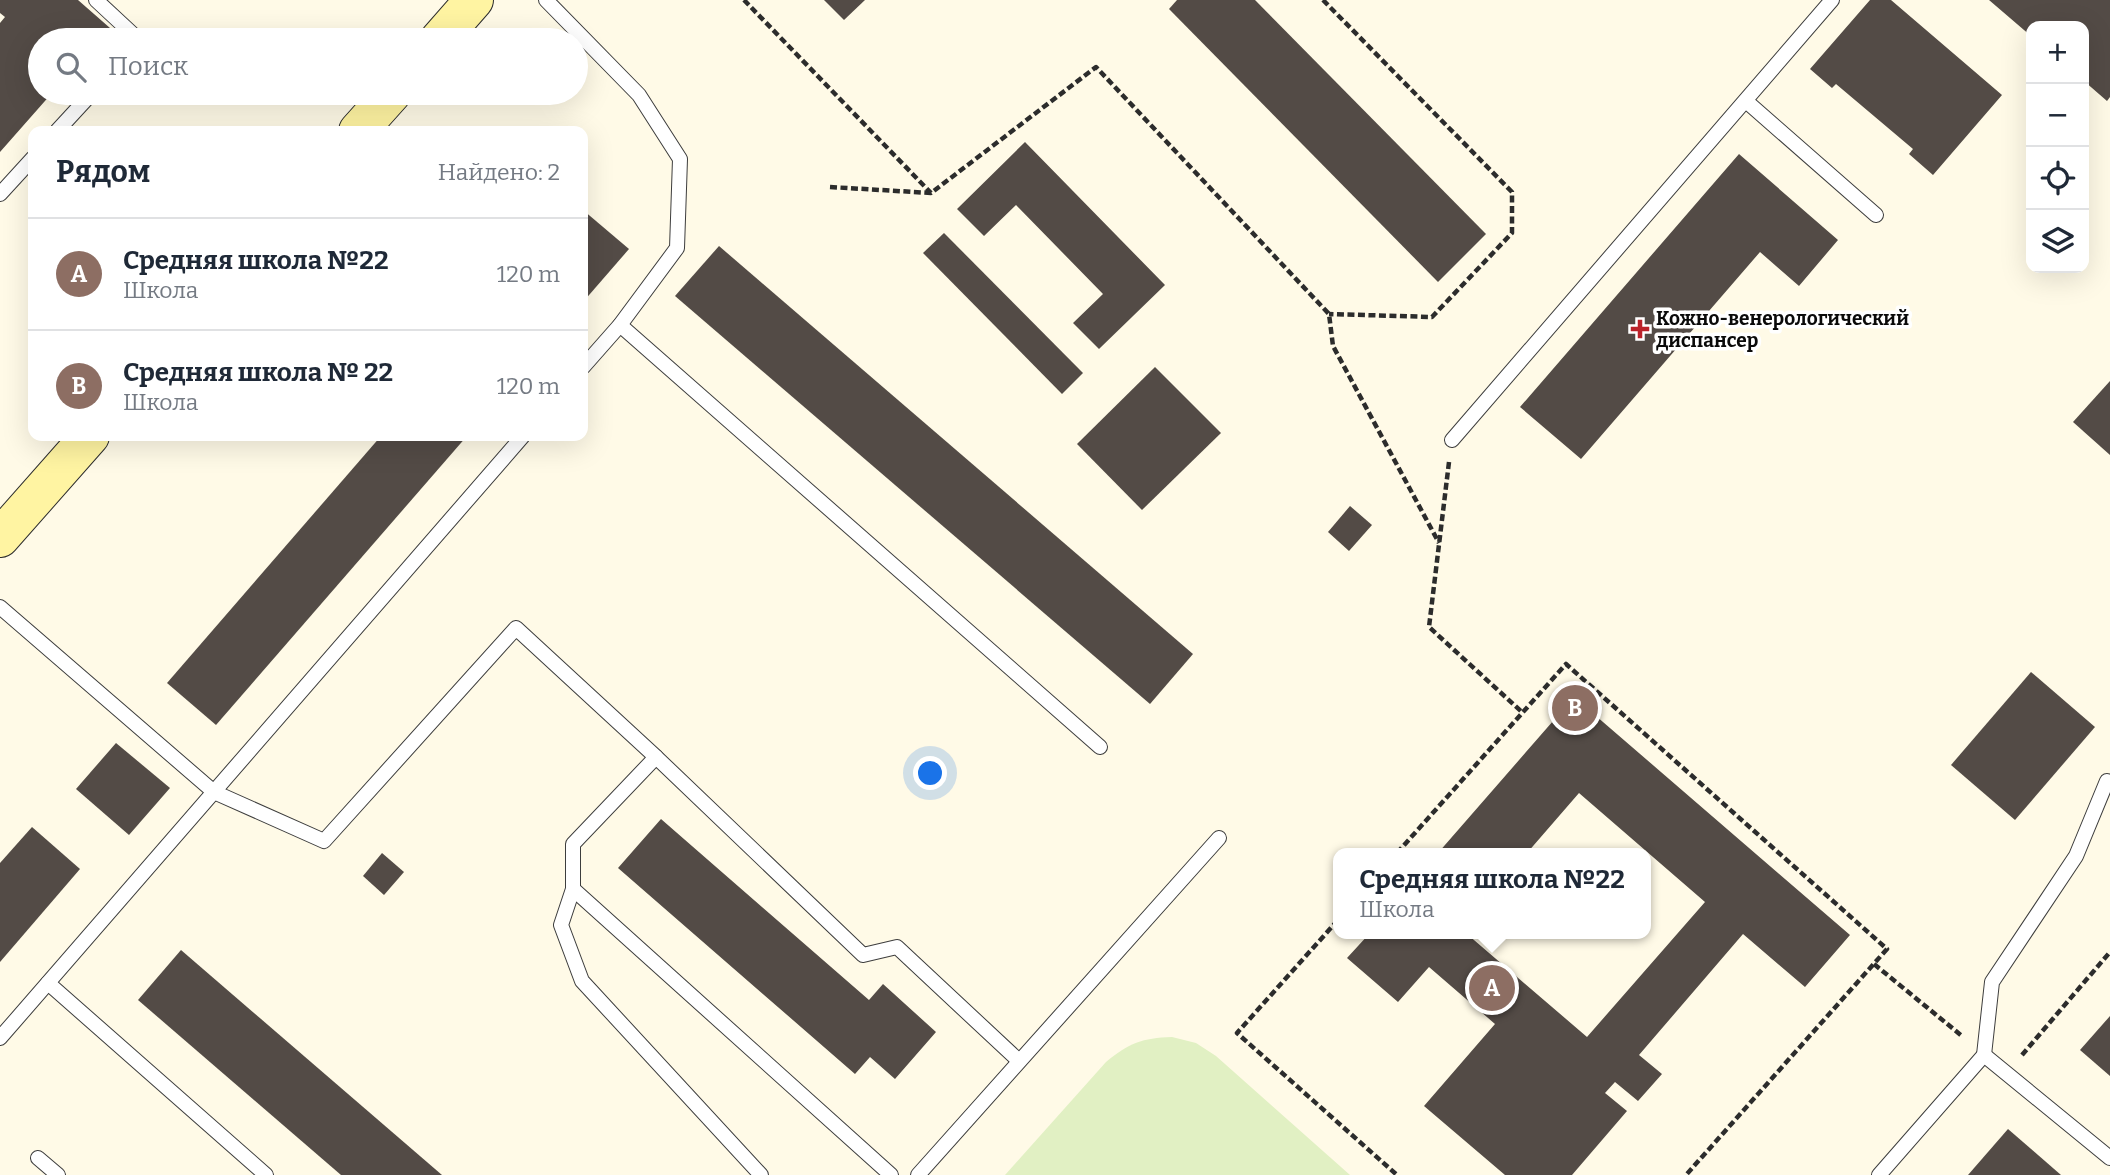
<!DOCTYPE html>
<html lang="ru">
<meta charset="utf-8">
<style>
:root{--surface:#fff;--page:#f6f6f7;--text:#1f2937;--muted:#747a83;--line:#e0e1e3;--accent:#bb2129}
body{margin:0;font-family:Bitter,serif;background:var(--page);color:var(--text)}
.controls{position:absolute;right:21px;top:21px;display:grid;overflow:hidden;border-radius:14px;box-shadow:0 7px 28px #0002}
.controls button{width:63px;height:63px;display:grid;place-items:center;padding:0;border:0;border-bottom:2px solid var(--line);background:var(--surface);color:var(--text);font:35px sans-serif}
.you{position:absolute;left:931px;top:774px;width:24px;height:24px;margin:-18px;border:5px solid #fff;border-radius:50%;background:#1a73e8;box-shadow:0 0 0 10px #1a73e833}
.badge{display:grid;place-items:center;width:46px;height:46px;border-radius:50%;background:var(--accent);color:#fff;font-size:23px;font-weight:700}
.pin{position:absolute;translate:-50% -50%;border:4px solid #fff;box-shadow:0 2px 7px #0006}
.popup{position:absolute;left:1333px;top:848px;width:318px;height:91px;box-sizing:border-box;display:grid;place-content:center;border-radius:14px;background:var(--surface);filter:drop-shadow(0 2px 5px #0005);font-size:23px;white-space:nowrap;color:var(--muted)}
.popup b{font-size:26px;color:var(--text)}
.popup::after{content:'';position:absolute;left:50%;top:100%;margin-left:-14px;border:14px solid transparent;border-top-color:var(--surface)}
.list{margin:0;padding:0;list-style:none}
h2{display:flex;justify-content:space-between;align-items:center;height:91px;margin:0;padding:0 28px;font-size:30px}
h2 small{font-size:23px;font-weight:400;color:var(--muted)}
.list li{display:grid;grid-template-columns:46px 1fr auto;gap:21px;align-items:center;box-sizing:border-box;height:112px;padding:0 28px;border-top:2px solid var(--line)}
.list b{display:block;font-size:26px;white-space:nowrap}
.list p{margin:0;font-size:23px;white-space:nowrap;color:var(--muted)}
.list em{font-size:23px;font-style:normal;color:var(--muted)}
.icon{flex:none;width:38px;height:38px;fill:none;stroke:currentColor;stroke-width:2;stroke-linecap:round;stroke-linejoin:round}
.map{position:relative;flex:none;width:2110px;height:1175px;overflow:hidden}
.search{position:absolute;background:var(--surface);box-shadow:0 7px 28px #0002;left:28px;top:28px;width:560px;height:77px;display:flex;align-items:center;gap:18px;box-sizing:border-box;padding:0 24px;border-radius:38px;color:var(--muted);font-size:26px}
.panel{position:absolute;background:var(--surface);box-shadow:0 7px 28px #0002;left:28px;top:126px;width:560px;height:315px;border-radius:14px}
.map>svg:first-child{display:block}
.pitch{fill:#e1f0c3}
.building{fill:#534b46}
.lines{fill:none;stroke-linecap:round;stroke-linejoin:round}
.lane-casing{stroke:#3d3d3d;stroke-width:16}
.secondary-casing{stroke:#2c2c2c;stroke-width:40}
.path{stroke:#2c2c2c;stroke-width:4.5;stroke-dasharray:7 3.5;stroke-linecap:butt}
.lane{stroke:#fff;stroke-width:14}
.secondary{stroke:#fff4a2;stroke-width:38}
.poi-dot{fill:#bb2129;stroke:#fff;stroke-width:2.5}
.labels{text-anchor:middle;stroke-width:7;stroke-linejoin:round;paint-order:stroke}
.poi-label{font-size:19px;font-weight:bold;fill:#0a0a0a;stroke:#fff;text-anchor:start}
</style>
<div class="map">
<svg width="2110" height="1175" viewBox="0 0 2110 1175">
<rect width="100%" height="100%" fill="#fffae7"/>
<path class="pitch" d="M1172,1037l24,6 20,13 134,119h-345l101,-113c23,-19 36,-24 66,-25z"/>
<g class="building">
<polygon points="0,0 78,0 110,28 99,40 40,40 40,93 52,93 0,152 0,23 5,17 0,13"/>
<polygon points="824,0 865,0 844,20"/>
<polygon points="1177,0 1255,0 1486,234 1438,282 1169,9"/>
<polygon points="1870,0 1891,0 2002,95 1933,175 1909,154 1913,149 1836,84 1832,88 1810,69"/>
<polygon points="1989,0 2110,0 2110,97 2107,101 2084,81 2084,26 2031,26 2031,36"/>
<polygon points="1025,142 1165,285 1099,349 1073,323 1103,294 1016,205 984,236 957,209"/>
<polygon points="1739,154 1838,240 1799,286 1760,252 1581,459 1520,407"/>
<polygon points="583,210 629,249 583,302"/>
<polygon points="944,233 1083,373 1062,394 923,253"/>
<polygon points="719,246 1193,654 1150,704 675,296"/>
<polygon points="1155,367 1221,433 1142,510 1077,444"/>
<polygon points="2110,381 2110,455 2073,422"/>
<polygon points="381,436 467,436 216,725 167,683"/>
<polygon points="1350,506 1372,525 1349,551 1328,532"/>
<polygon points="2031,672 2095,727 2015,820 1951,765"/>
<polygon points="1574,697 1850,935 1805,987 1743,934 1639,1055 1662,1074 1638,1101 1615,1082 1605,1093 1627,1111 1572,1175 1505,1175 1424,1106 1495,1024 1429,967 1398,1002 1347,958 1369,934 1467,934 1587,1037 1705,902 1579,793 1527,853 1438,853"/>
<polygon points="116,743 170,788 129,835 76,789"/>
<polygon points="661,819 869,1000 883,984 936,1032 895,1079 870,1057 855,1074 618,868"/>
<polygon points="32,827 80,869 0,962 0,863"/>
<polygon points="382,853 404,872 384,895 363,876"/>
<polygon points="181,950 442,1175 341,1175 138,1000"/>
<polygon points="2110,1016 2110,1076 2080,1050"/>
<polygon points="2008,1129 2061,1175 1968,1175"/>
</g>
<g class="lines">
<g class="lane-casing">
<g id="lane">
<polyline points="96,0 139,40"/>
<polyline points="546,0 639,95 680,159 677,248 620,325 583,367"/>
<polyline points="1746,101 1876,215"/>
<polyline points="57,131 92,93"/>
<polyline points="0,194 33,158"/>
<polyline points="620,325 1100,747"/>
<polyline points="1452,440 1832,0"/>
<polyline points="0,607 214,792 324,841 516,628 656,757 573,844 573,889 891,1175"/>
<polyline points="656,757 863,955 897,947 1019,1061"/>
<polyline points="573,889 561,925 582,981 761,1175"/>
<polyline points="48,983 266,1175"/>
<polyline points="0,1038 523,436"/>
<polyline points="1984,1055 1992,982 2076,856 2107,781"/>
<polyline points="38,1158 58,1175"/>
<polyline points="918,1175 1219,838"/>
<polyline points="1879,1175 1984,1055 2110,1158"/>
</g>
</g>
<g class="secondary-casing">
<g id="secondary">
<polyline points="439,40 474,0"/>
<polyline points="358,131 392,93"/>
<polyline points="0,538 90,436"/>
</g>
</g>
<g class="path">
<polyline points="744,0 931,193"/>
<polyline points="1323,0 1512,192 1512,233 1432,317 1329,314"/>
<polyline points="830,187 931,193 1096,67 1329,314 1333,346 1439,543"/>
<polyline points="1449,462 1429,627 1523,713"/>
<polyline points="1397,853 1566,664 1887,949 1686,1175"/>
<polyline points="1338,920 1237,1033 1397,1175"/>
<polyline points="1874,964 1962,1036"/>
<polyline points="2022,1055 2110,952"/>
</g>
<use href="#lane" class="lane"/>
<use href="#secondary" class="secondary"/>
</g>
<path class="poi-dot" d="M1636.5 318.5h7v7h7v7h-7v7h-7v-7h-7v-7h7z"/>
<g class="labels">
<g class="poi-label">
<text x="1656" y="325">Кожно-венерологический<tspan x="1656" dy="22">диспансер</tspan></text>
</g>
</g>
</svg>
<div class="controls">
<button>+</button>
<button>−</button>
<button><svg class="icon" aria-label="locate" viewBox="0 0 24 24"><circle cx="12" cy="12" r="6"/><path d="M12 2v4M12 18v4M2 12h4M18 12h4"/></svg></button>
<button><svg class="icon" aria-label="layers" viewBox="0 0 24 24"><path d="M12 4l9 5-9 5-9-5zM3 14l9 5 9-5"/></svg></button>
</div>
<div class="you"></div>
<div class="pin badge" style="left:1492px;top:988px;background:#8d6e63">A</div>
<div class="popup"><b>Средняя школа №22</b>Школа</div>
<div class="pin badge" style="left:1575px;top:708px;background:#8d6e63">B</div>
<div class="search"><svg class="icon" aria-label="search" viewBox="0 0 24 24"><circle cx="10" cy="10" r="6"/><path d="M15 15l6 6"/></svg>Поиск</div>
<section class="panel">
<h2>Рядом<small>Найдено: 2</small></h2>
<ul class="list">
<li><span class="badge" style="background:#8d6e63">A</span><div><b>Средняя школа №22</b><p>Школа</p></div><em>120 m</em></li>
<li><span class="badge" style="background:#8d6e63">B</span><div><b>Средняя школа № 22</b><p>Школа</p></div><em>120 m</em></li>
</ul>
</section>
</div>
